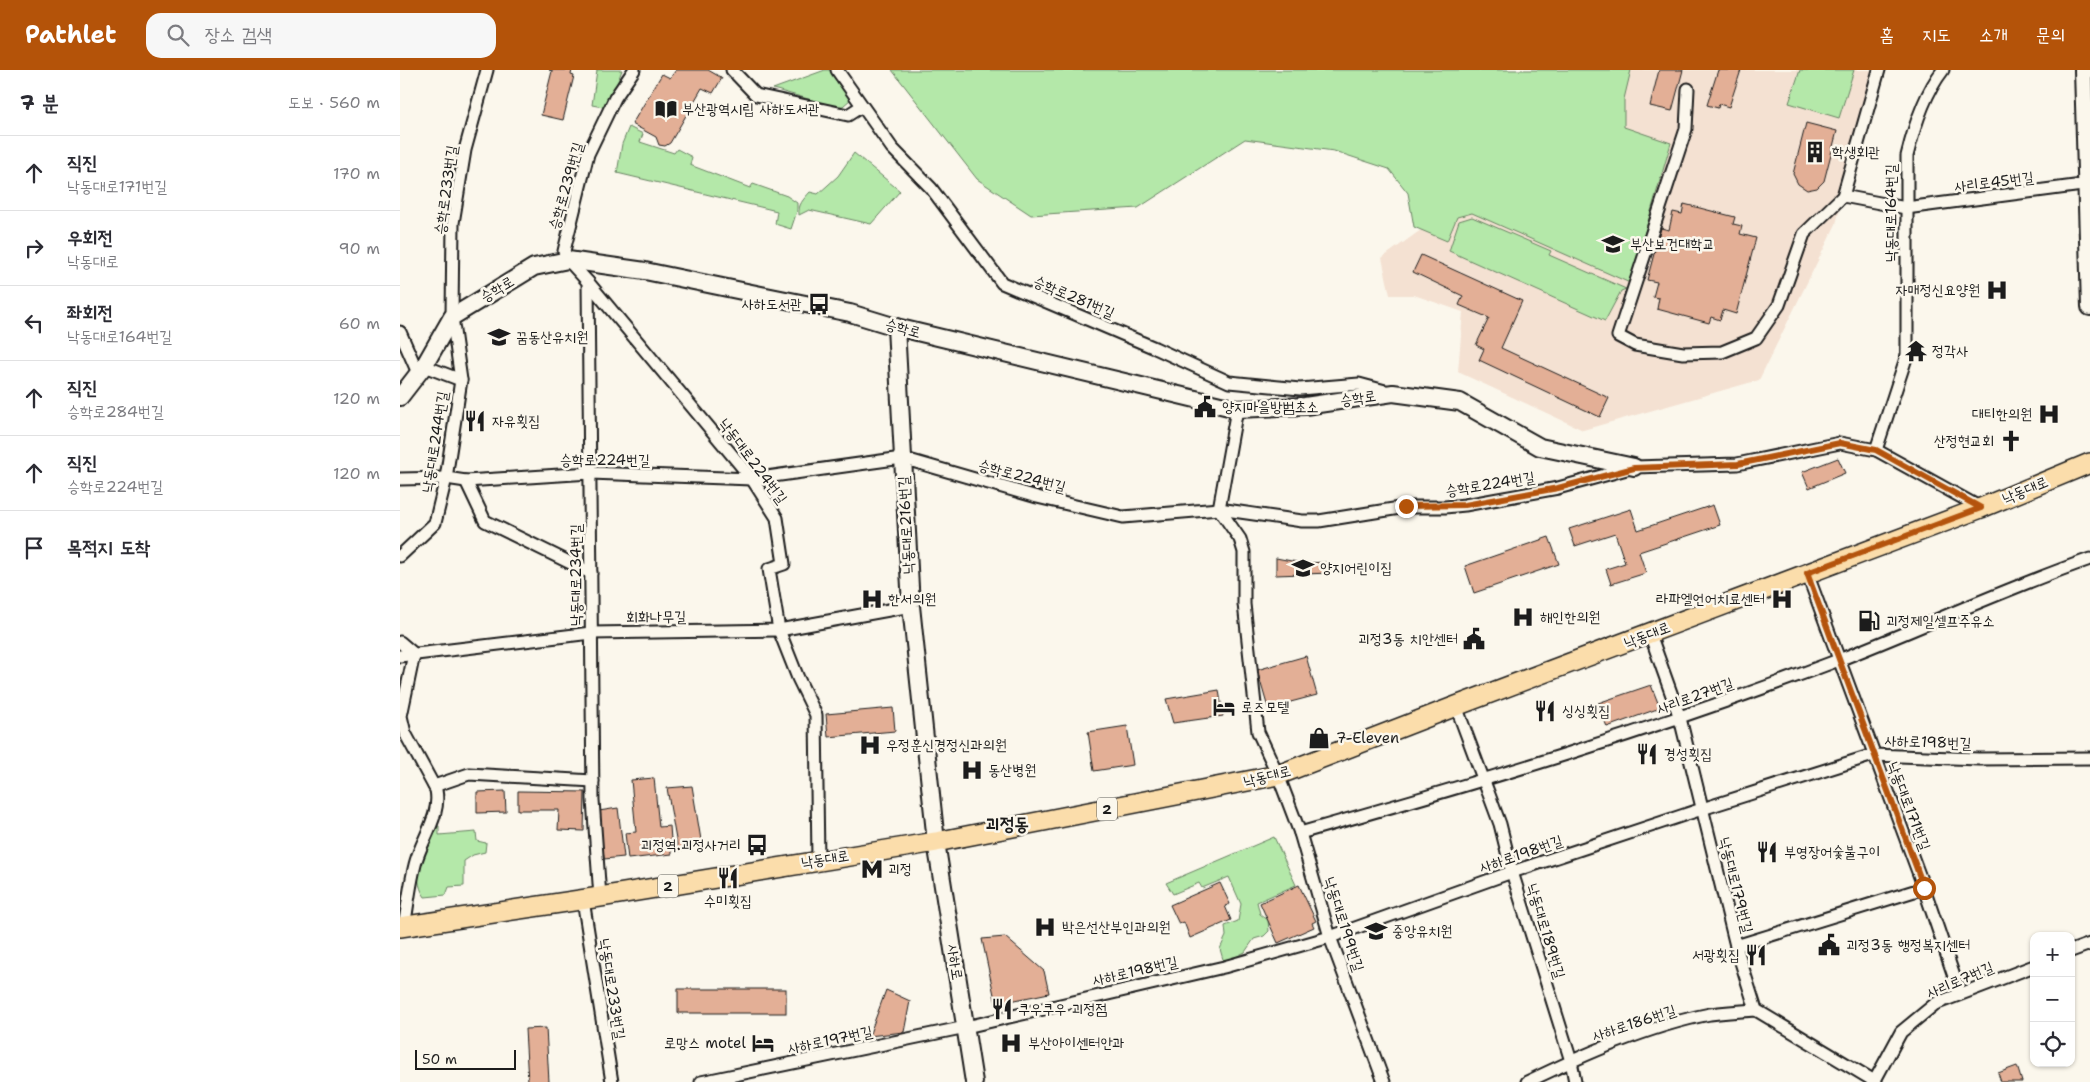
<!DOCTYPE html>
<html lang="ko">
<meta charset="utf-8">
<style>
:root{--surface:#fff;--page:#f7f7f7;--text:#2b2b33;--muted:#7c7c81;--line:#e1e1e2;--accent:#b45309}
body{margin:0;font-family:"Shantell Sans","Poor Story",sans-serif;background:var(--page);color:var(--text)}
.controls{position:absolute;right:15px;bottom:15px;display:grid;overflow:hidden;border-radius:10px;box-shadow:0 1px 4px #0004}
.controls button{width:45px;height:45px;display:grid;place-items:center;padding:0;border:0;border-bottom:1px solid var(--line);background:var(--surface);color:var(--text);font:25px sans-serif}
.scale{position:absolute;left:15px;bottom:12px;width:101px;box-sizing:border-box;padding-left:5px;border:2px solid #1c1c1c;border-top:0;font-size:14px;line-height:18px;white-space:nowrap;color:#1c1c1c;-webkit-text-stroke:4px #fbf7ec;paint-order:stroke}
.stop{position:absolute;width:15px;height:15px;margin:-11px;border:4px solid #b45309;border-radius:50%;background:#fff}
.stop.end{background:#b45309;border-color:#fff;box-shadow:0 1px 5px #0008}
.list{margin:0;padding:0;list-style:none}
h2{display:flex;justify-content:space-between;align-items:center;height:65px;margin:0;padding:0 20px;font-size:21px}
h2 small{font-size:16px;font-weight:400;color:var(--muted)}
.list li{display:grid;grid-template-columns:32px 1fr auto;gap:15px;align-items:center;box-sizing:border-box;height:75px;padding:0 20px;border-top:1px solid var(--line)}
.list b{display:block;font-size:19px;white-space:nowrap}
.list p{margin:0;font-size:16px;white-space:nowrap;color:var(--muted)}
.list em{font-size:16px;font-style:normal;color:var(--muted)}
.icon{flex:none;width:28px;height:28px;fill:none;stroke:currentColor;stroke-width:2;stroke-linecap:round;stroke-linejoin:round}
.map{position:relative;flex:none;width:1690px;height:1012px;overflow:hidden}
header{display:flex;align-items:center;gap:30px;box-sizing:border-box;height:70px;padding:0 25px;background:var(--accent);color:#fff}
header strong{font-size:24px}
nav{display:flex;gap:28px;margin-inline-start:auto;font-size:18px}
.search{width:350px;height:45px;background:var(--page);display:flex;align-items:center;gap:12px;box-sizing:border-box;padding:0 18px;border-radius:15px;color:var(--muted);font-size:19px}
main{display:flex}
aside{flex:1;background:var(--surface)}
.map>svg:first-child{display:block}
.built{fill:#f4e1d2}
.green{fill:#b4e8a9;stroke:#688262}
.building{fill:#e3af96;stroke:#1c1c1c}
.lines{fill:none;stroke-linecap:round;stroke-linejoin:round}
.street-casing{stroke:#1c1c1c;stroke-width:15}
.secondary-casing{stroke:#1c1c1c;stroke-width:20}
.primary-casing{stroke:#1c1c1c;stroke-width:22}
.street{stroke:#fbf7ec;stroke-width:11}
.secondary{stroke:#fbf7ec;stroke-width:16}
.primary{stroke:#fbddab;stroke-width:19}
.route{stroke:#b45309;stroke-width:6}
.labels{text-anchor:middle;stroke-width:5;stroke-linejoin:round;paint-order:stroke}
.shield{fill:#fbf7ec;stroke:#5f5e5a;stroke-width:1}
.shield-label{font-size:14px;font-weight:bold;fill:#1c1c1c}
.poi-label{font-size:15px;fill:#1c1c1c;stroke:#fbf7ec;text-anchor:start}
.street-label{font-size:15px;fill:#1c1c1c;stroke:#fbf7ec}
.quarter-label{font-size:18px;font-weight:bold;fill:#1c1c1c;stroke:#fbf7ec}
</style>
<header>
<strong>Pathlet</strong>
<div class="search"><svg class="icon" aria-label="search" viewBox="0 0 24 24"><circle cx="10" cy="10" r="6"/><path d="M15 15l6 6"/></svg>장소 검색</div>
<nav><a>홈</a><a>지도</a><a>소개</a><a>문의</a></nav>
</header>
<main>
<aside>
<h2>7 분<small>도보 · 560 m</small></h2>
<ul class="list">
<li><svg class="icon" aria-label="ahead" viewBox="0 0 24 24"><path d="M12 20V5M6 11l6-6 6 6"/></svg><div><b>직진</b><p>낙동대로171번길</p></div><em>170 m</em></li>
<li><svg class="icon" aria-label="right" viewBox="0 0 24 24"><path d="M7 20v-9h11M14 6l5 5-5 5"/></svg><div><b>우회전</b><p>낙동대로</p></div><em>90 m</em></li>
<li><svg class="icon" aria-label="left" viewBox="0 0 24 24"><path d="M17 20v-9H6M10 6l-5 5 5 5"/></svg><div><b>좌회전</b><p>낙동대로164번길</p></div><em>60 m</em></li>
<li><svg class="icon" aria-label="ahead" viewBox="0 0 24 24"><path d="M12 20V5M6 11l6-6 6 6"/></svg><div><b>직진</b><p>승학로284번길</p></div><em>120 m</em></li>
<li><svg class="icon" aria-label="ahead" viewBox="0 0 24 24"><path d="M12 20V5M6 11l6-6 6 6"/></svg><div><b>직진</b><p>승학로224번길</p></div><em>120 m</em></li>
<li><svg class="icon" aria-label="arrive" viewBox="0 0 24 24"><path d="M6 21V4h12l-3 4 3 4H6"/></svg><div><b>목적지 도착</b></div></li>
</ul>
</aside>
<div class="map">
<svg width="1690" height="1012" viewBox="0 0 1690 1012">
<rect width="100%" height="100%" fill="#fbf7ec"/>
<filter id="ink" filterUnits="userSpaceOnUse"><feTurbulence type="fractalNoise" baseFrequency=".02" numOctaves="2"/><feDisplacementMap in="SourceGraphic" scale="10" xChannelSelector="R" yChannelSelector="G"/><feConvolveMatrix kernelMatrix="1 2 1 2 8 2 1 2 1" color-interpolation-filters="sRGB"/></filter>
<g filter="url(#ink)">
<polygon class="built" points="1208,0 1476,0 1436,154 1359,310 1183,360 1058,302 1063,242 1014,225 990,225 982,188 1079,118"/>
<g class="green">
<polygon points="197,0 222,0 208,38 192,35"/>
<polygon points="425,0 431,0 447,19 451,29 443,36 433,36 373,19"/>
<polygon points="492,0 1231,0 1224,29 1224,57 1271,73 1230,213 1072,143 1057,147 1047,171 1014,157 1008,123 989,99 934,81 845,69 738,138 631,145 577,109"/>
<polygon points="1400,0 1454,0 1439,48 1389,33"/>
<polygon points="229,57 243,64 240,72 274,83 277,79 292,87 290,95 350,118 353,114 387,126 397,133 397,141 391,159 375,154 377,141 217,103 222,74"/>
<path d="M454,83l46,38 -29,33 -62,-14 -10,5c-1,-11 4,-15 11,-23l8,2 20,-18z"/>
<polygon points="1072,147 1151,181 1149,185 1226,219 1221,221 1205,251 1049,181 1059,151"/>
<path d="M35,756h4v9l37,-3 1,9 9,2 -1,9 -12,3 -9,6v25l-15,1 -3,8 -21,2c-16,-22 1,-49 10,-71z"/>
<polygon points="874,767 896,815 857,832 860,844 868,850 869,861 864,866 854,869 845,882 824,893 820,879 826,866 825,856 838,851 841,834 829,807 802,818 799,813 773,824 766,813"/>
</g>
<g class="building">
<polygon points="149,0 172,0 171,5 174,6 163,50 141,45 152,1"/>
<polygon points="276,0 308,0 322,8 313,23 302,18 270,73 265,76 259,75 256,67 232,54 262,4 270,8"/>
<polygon points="1259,0 1283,0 1272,41 1250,36"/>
<polygon points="1318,0 1341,0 1329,37 1319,34 1318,38 1307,35"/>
<polygon points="1406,53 1437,61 1424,111 1417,118 1407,120 1398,114 1393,104"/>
<polygon points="1284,134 1335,147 1333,154 1342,156 1340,164 1356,168 1336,244 1323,240 1320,250 1311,247 1309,253 1257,239 1259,228 1253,227 1257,212 1247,210 1261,158 1269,160 1273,142 1282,144"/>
<polygon points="1021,185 1122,231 1101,278 1209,328 1200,347 1079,290 1084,279 1076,275 1089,248 1059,235 1063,226 1013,202"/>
<polygon points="1438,388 1445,403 1409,418 1402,402"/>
<polygon points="1313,435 1320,455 1239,482 1246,503 1211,514 1206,499 1225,493 1215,463 1175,476 1169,459 1231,439 1238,460"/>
<polygon points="1149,467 1159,494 1074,523 1065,496"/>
<polygon points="876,488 902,493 931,492 931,503 876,505"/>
<polygon points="906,586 917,625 868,638 857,600"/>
<polygon points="1251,615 1260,638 1207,657 1198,633"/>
<polygon points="819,620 823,646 773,653 766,629"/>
<polygon points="493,638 495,661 428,667 426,644"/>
<polygon points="727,656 733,695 694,701 688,662"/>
<polygon points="254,708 259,757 270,756 272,784 228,789 225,763 236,762 231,710"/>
<polygon points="292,716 302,776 278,781 267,718"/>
<polygon points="105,721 106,742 77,743 77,722"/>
<polygon points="118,721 185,722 184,761 158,760 159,740 118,740"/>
<polygon points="218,738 224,787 204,789 199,741"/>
<polygon points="820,813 830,834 825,836 831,850 790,868 784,852 779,854 770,835"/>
<polygon points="899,815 916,851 912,853 914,857 878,873 860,833"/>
<polygon points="605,867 644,901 649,923 596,934 582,869"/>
<rect x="278" y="919" width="108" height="24"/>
<polygon points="486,920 510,931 504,962 469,966"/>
<polygon points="146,958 149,1012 128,1012 125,959"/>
<polygon points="1617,996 1622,1012 1601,1012 1598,1003"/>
</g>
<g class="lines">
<g class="street-casing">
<g id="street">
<polyline points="332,0 356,25 448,45 462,36"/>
<polyline points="437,0 492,78 531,118 602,213 755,278 829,312 900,319 959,314 989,322"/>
<path d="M1543,0c-18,23 -29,57 -36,86v199l-31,95 105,58"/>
<polyline points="1288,19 1286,59 1218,266 1235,275 1283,283 1322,282 1356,268 1379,235 1404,164 1443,126 1479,0"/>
<polyline points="1443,126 1506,138 1690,114"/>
<polyline points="188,212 352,409 377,448 384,494 369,499 379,560 398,608 416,645 418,790"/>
<polyline points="0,262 18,303"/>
<polyline points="24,296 61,310"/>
<polyline points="837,339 819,439 840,469 844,482 844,534 858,662 878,705 900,763 930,867 984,1012"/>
<polyline points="0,409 46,408 66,411 190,403 352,409 502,388 637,427 723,447 819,439 902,451 919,451 1006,437 1045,437 1065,435 1158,418 1234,397 1337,394 1440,373 1476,380"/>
<polyline points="66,411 85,451 191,503"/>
<polyline points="0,486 35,453 46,408 61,310 52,247 53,153 65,80 87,0"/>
<polyline points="1407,503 1524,818 1560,924"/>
<polyline points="1250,564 1280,648 1336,876 1356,940 1476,1012"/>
<path d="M0,572l14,12 -13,62 4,17 31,57c5,25 -13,47 -20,71 -6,21 -8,44 -12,66"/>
<polyline points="0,586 191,563 379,560 511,536"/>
<polyline points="1056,636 1100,754 1112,802 1171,991 1175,1012"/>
<polyline points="34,716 69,704 193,711"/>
<path d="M900,763c181,-51 360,-105 536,-172 85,-33 168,-72 254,-102"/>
<polyline points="200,827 193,730 188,212 168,190 164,181 188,84 215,28 234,0"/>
<polyline points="183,830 212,1012"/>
<polyline points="1336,876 1524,818"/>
<polyline points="1671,881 1690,874"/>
<polyline points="301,1012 566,957 824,897 930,867 1112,802 1302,739 1473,685 1579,689 1690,688"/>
<path d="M1127,1012c56,-27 121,-56 183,-68 15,-2 30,-3 46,-4"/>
<polyline points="1474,1012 1501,962 1535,934 1634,896"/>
</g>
</g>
<g class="secondary-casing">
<g id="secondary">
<polyline points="1683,0 1690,237"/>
<polyline points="496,257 511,536 536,772 574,1012"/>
<polyline points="0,327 24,296 52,247 134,197 168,190 245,201 366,226 450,243 496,257 837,339 905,336 993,323 1060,332 1140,377 1234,397"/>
</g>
</g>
<g class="primary-casing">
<polyline id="primary" points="0,857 200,827 536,772 878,705 1056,636 1581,438 1690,393"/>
</g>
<use href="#street" class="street"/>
<use href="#secondary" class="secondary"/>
<use href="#primary" class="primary"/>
</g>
</g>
<g class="lines" filter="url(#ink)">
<polyline class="route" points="1006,436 1065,435 1158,418 1234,398 1338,394 1440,373 1476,380 1581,438 1407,503 1524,818"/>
</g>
<defs>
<g id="library-bare" transform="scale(1.725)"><path d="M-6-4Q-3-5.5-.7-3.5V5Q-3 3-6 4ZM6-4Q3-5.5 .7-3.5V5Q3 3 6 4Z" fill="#1c1c1c" stroke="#fbf7ec" stroke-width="2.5" paint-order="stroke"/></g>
<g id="building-bare" transform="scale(1.725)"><path d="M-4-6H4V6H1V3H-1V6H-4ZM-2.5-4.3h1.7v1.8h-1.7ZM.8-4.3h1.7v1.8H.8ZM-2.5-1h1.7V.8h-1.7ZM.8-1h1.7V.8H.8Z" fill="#1c1c1c" stroke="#fbf7ec" stroke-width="2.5" paint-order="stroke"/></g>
<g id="university-bare" transform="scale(1.725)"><path d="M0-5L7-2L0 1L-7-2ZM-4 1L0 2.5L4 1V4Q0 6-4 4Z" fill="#1c1c1c" stroke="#fbf7ec" stroke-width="2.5" paint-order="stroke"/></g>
<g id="hospital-bare" transform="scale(1.725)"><path d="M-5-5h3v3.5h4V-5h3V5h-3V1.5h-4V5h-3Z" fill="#1c1c1c" stroke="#fbf7ec" stroke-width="2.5" paint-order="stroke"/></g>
<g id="bus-bare" transform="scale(1.725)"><path d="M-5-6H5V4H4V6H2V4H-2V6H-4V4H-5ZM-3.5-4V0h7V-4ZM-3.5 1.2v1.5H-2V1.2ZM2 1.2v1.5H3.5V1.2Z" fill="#1c1c1c" stroke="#fbf7ec" stroke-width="2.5" paint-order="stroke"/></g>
<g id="school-bare" transform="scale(1.725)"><path d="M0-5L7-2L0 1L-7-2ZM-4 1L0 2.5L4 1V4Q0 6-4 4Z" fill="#1c1c1c" stroke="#fbf7ec" stroke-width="2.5" paint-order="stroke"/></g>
<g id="temple-bare" transform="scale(1.725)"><path d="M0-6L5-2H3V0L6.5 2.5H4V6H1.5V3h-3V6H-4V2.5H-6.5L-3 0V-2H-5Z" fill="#1c1c1c" stroke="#fbf7ec" stroke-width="2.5" paint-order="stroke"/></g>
<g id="civic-bare" transform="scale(1.725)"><path d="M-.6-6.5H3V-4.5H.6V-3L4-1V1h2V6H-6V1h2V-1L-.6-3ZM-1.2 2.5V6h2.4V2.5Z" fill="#1c1c1c" stroke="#fbf7ec" stroke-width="2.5" paint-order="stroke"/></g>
<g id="restaurant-bare" transform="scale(1.725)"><path d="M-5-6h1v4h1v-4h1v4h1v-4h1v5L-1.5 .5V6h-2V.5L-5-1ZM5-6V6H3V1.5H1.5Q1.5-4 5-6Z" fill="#1c1c1c" stroke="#fbf7ec" stroke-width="2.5" paint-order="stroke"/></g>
<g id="church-bare" transform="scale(1.725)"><path d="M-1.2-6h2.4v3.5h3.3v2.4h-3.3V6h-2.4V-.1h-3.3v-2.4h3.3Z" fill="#1c1c1c" stroke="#fbf7ec" stroke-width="2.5" paint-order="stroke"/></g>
<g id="fuel-bare" transform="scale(1.725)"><path d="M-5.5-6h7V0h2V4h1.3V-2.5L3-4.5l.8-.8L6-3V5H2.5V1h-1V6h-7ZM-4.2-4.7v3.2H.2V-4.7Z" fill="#1c1c1c" stroke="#fbf7ec" stroke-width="2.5" paint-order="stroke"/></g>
<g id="hotel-bare" transform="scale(1.725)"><path d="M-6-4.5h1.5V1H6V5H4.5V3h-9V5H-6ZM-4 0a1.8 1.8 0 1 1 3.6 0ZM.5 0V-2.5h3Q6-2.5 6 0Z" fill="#1c1c1c" stroke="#fbf7ec" stroke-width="2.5" paint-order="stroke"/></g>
<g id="shop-bare" transform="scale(1.725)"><path d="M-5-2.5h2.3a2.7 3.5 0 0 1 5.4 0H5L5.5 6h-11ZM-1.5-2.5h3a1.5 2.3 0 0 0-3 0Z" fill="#1c1c1c" stroke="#fbf7ec" stroke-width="2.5" paint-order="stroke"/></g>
<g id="metro-bare" transform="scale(1.725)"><path d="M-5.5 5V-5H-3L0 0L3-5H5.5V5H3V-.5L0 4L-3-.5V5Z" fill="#1c1c1c" stroke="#fbf7ec" stroke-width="2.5" paint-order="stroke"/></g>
</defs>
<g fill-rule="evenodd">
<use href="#library-bare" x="266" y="39"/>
<use href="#building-bare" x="1415" y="82"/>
<use href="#university-bare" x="1213" y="174"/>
<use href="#hospital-bare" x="1597" y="220"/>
<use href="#bus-bare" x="419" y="234"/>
<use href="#school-bare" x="99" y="267"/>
<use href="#temple-bare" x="1516" y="281"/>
<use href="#civic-bare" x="805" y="337"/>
<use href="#hospital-bare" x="1649" y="344"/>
<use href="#restaurant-bare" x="75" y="351"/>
<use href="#church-bare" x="1611" y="371"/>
<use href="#school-bare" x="903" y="498"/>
<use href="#hospital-bare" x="472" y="529"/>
<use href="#hospital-bare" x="1382" y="529"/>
<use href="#hospital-bare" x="1123" y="547"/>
<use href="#fuel-bare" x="1469" y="551"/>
<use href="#civic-bare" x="1074" y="569"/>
<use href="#hotel-bare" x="824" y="637"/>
<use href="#restaurant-bare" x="1145" y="641"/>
<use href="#shop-bare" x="919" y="668"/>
<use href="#hospital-bare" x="470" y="675"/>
<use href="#restaurant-bare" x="1247" y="684"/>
<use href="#hospital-bare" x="572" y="700"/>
<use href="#bus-bare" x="357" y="775"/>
<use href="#restaurant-bare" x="1367" y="782"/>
<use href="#metro-bare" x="472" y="799"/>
<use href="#restaurant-bare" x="328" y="808"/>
<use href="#hospital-bare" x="645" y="857"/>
<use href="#school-bare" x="976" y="861"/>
<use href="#civic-bare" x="1429" y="875"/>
<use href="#restaurant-bare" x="1356" y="885"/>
<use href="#restaurant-bare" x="602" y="939"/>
<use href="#hotel-bare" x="363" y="973"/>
<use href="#hospital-bare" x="611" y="973"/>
</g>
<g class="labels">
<g class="shield">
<rect x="697" y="727.5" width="20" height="23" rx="4"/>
<rect x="258" y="804.5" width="20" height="23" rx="4"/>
</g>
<g class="shield-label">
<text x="707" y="744">2</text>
<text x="268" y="821">2</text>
</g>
<g class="poi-label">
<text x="282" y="44">부산광역시립 사하도서관</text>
<text x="1432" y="87">학생회관</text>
<text x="1230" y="179">부산보건대학교</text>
<text x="1580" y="225" text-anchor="end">자매정신요양원</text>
<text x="402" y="239" text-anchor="end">사하도서관</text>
<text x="116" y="272">꿈동산유치원</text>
<text x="1532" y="286">정각사</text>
<text x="822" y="342">양지마을방범초소</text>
<text x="1632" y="349" text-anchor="end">대티한의원</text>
<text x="92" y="356">자유횟집</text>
<text x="1594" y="376" text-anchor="end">산정현교회</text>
<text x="920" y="503">양지어린이집</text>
<text x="488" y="534">한서의원</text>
<text x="1365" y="534" text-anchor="end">라파엘언어치료센터</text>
<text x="1140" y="552">해인한의원</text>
<text x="1486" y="556">괴정제일셀프주유소</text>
<text x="1058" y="574" text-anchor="end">괴정3동 치안센터</text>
<text x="841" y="642">로즈모텔</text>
<text x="1162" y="646">싱싱횟집</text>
<text x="936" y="673">7-Eleven</text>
<text x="486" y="680">우정훈신경정신과의원</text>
<text x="1264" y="689">경성횟집</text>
<text x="588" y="705">동산병원</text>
<text x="341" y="780" text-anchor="end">괴정역.괴정사거리</text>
<text x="1384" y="787">부영장어숯불구이</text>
<text x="488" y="804">괴정</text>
<text x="328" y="836" text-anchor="middle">수미횟집</text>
<text x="662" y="862">박은선산부인과의원</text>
<text x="992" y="866">중앙유치원</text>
<text x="1446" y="880">괴정3동 행정복지센터</text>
<text x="1340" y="890" text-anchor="end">서광횟집</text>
<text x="618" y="944">쿠우쿠우 괴정점</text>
<text x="346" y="978" text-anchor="end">로망스 motel</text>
<text x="628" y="978">부산아이센터안과</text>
</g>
<g class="street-label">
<text transform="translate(1594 112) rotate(-7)" y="5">사리로45번길</text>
<text transform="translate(166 116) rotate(-74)" y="5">승학로239번길</text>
<text transform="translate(46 120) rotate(-82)" y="5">승학로233번길</text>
<text transform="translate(1491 143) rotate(-90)" y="5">낙동대로164번길</text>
<text transform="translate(97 219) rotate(-31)" y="5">승학로</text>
<text transform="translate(674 227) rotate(23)" y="5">승학로281번길</text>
<text transform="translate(503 258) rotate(15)" y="5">승학로</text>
<text transform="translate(958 328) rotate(-8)" y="5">승학로</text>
<text transform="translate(35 372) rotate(-81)" y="5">낙동대로244번길</text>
<text x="205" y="395">승학로224번길</text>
<text transform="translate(353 391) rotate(53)" y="5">낙동대로224번길</text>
<text transform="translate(622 406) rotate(15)" y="5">승학로224번길</text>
<text transform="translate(1090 414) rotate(-9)" y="5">승학로224번길</text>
<text transform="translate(1625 420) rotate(-23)" y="5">낙동대로</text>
<text transform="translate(506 455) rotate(-93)" y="5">낙동대로216번길</text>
<text transform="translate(176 505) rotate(-90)" y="5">낙동대로234번길</text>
<text transform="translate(256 547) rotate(-1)" y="5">회화나무길</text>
<text transform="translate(1247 565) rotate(-21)" y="5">낙동대로</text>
<text transform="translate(1295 626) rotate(-20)" y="5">사리로27번길</text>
<text transform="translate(1528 672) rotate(2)" y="5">사하로198번길</text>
<text transform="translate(867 706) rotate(-14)" y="5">낙동대로</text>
<text transform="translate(1509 736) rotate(69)" y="5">낙동대로171번길</text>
<text transform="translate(1121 784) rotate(-19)" y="5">사하로198번길</text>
<text transform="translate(425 789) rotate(-9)" y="5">낙동대로</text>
<text transform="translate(1336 815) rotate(76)" y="5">낙동대로179번길</text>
<text transform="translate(944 854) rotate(72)" y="5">낙동대로199번길</text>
<text transform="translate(1146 861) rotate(73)" y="5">낙동대로189번길</text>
<text transform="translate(555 892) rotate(81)" y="5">사하로</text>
<text transform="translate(735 901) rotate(-13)" y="5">사하로198번길</text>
<text transform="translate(1560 910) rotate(-23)" y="5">사리로7번길</text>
<text transform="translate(212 919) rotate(81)" y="5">낙동대로233번길</text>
<text transform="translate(1234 953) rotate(-18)" y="5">사하로186번길</text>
<text transform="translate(430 970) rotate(-12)" y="5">사하로197번길</text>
</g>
<g class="quarter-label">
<text x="607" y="760">괴정동</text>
</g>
</g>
</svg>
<div class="controls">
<button>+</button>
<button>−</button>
<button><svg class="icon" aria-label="locate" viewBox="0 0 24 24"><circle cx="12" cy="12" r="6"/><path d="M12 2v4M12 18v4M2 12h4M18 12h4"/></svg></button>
</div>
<div class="scale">50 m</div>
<div class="stop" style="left:1524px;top:818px"></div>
<div class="stop end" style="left:1006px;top:436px"></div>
</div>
</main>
